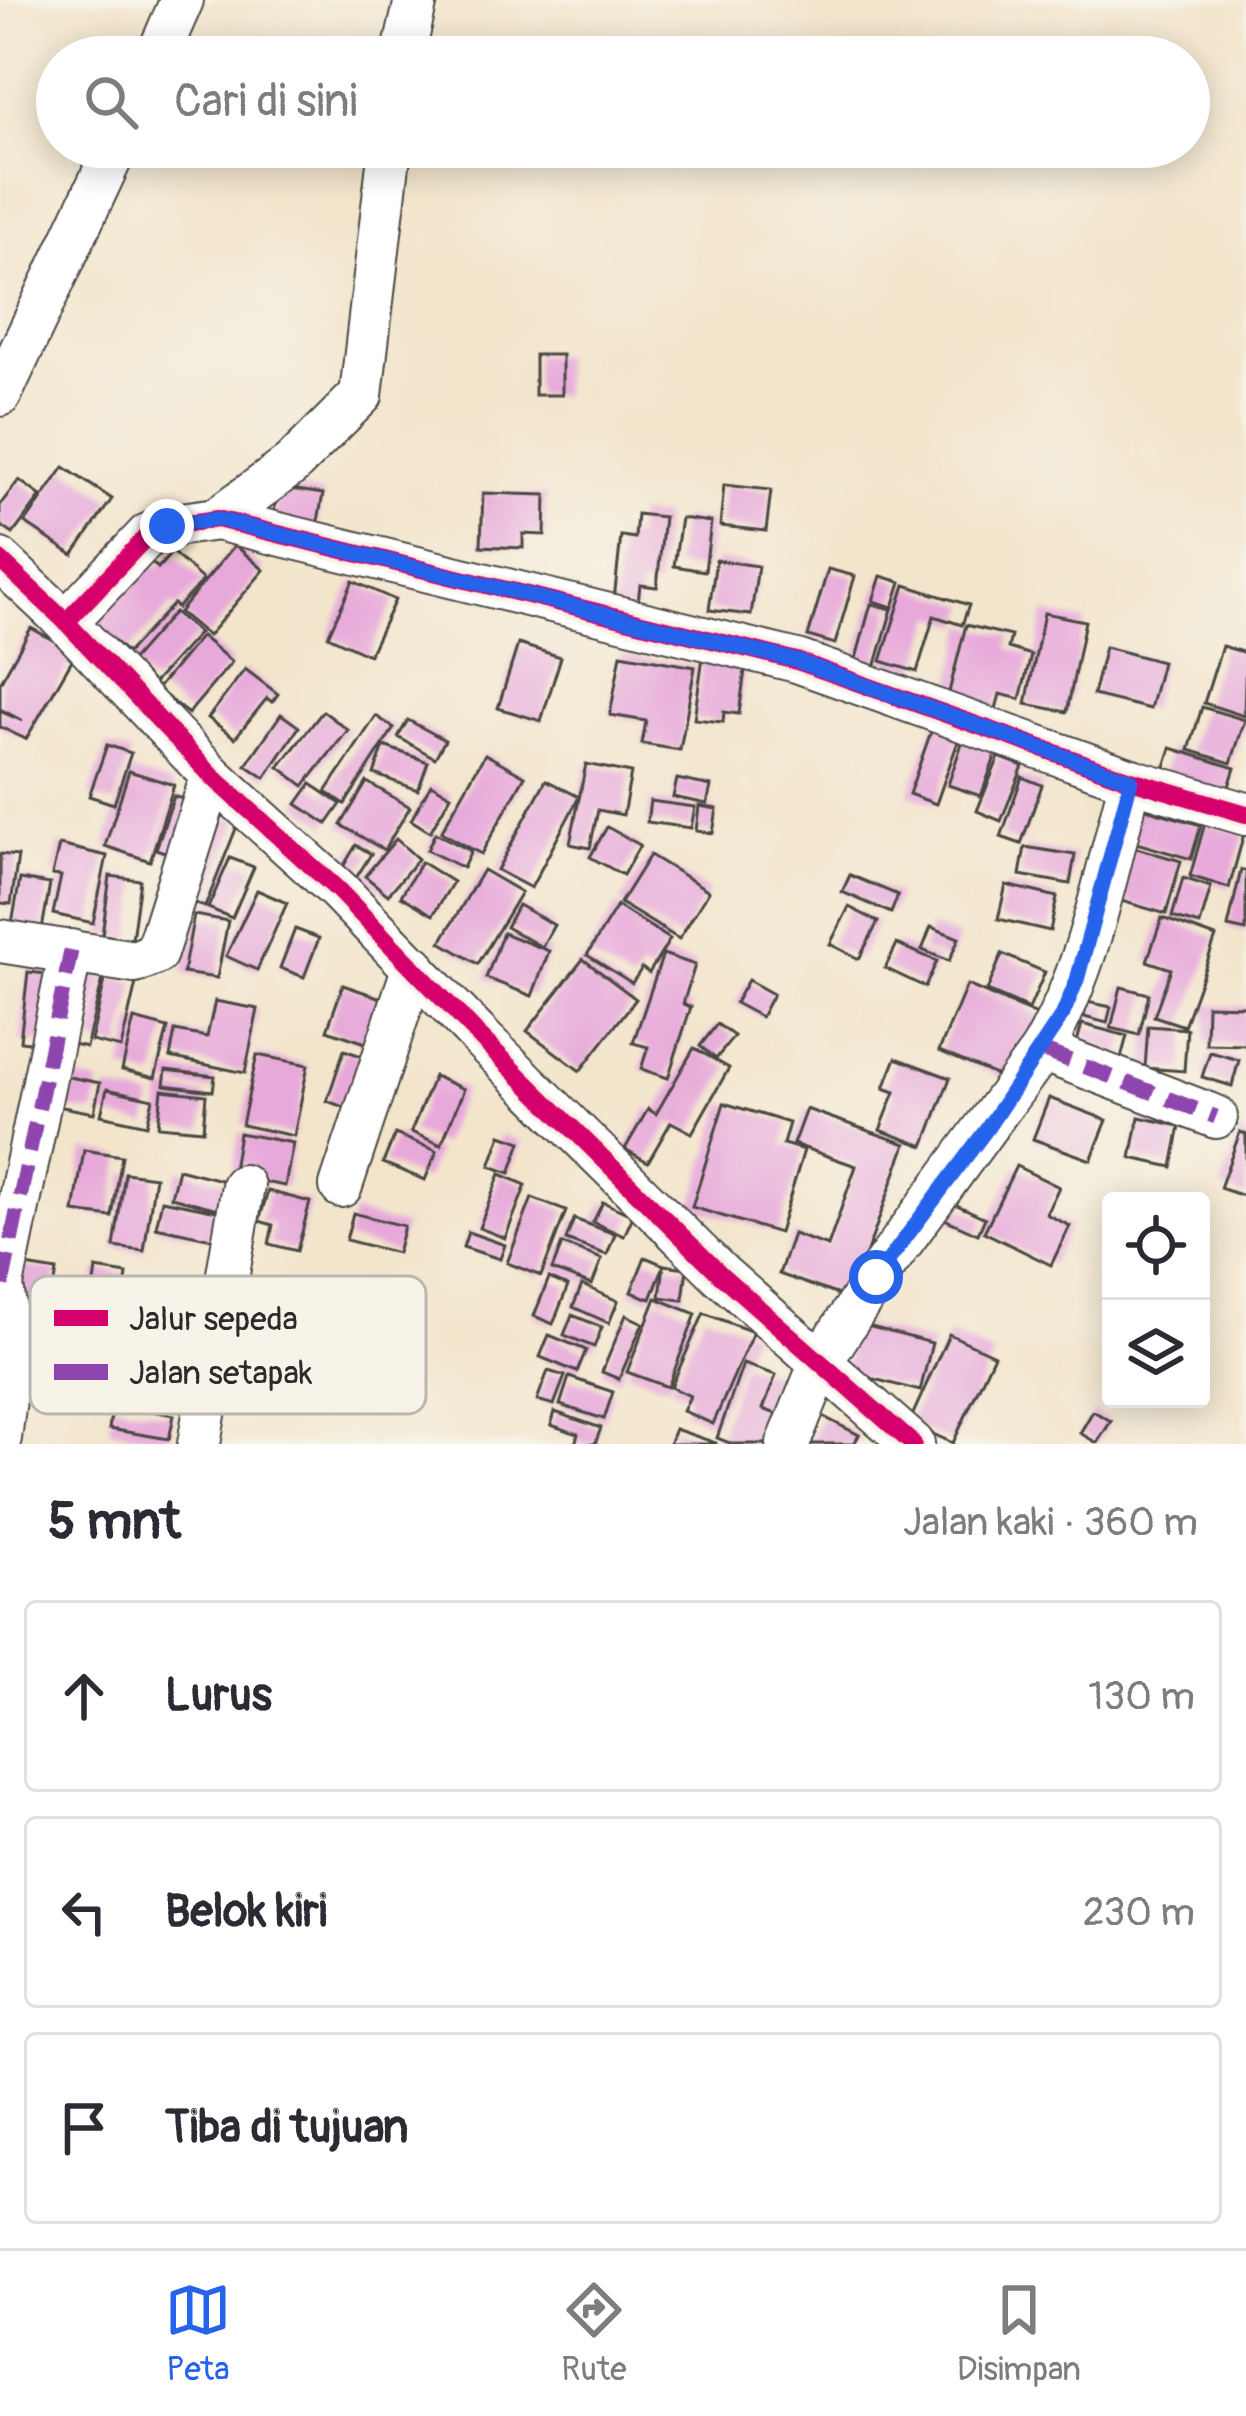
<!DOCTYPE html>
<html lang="id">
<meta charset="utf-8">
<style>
:root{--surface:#fff;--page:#f7f7f7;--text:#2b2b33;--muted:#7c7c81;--line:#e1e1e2;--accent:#2563eb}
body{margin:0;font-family:Pangolin,sans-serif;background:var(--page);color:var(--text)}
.controls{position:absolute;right:36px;bottom:36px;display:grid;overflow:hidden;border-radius:12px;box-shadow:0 6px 30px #0003}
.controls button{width:108px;height:108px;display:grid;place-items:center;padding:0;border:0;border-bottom:3px solid var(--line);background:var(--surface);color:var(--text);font:60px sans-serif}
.stop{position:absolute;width:36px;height:36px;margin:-27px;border:9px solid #2563eb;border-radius:50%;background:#fff}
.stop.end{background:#2563eb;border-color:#fff;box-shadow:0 3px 12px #0008}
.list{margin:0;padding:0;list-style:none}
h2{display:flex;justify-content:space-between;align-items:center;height:156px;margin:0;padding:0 48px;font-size:51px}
h2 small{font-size:39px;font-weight:400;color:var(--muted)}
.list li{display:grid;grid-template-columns:78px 1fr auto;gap:36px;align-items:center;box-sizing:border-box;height:192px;margin:0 24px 24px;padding:0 24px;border:3px solid var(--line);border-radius:12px}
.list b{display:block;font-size:45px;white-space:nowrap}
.list em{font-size:39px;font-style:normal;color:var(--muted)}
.icon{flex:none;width:66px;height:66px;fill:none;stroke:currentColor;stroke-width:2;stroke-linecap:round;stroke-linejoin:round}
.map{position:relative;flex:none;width:1246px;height:1444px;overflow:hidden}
.search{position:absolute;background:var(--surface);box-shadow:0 6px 30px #0003;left:36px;right:36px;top:36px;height:132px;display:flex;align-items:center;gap:30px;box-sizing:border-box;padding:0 42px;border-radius:66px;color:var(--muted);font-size:45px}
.sheet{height:804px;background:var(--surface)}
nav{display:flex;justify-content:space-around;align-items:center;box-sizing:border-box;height:168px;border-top:3px solid var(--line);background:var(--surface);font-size:33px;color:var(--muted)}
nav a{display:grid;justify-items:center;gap:6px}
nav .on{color:var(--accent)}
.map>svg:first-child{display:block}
.building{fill:#e7a9da}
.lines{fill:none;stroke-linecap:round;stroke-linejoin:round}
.minor-casing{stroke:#494743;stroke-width:46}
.minor{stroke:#fff;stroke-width:42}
.quiet{stroke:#8e44ad;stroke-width:15;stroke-dasharray:30 15;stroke-linecap:butt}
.cycleway-casing{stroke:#f7f3e8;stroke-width:26}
.cycleway{stroke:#d6006c;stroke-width:18}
.route{stroke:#2563eb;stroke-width:15}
.key{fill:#f7f3e8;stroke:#bab7af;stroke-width:3}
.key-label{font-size:33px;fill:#2b2b2b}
</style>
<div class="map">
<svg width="1246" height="1444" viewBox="0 0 1246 1444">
<rect width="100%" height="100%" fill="#f7f3e8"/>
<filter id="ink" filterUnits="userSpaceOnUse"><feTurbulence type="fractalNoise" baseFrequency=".00833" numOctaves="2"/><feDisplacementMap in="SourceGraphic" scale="24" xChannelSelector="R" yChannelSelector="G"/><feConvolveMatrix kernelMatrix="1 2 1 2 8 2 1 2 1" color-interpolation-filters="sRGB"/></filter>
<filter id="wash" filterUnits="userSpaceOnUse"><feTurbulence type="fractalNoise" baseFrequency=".004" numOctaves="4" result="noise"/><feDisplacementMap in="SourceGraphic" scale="48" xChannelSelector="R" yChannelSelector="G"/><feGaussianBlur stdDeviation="2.7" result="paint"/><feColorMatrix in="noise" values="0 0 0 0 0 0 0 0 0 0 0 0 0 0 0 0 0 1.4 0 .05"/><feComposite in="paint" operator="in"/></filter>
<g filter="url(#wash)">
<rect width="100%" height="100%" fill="#f3e5cc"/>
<g id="blocks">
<g class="building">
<rect x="535" y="355" width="27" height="40"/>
<polygon points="64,467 112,499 73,555 25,523"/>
<polygon points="19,480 41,496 13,534 0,525 0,505"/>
<polygon points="724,485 771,490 766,531 720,526"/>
<polygon points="278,487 323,494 316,532 272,525"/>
<polygon points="483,493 546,495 545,535 523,534 523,548 481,546"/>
<polygon points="637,514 664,517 657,587 640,585 637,611 613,609 621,536 635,538"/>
<polygon points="681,518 711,522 705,571 674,566"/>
<polygon points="235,545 264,570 208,636 179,612"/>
<polygon points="172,552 203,580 177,608 173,604 127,653 86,615 143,554 158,568"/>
<polygon points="716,560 758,566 751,615 709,610"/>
<polygon points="828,569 855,576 835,644 808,636"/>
<polygon points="881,576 901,582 893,607 873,601"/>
<polygon points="353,581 395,600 369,655 328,636"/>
<polygon points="905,585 969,605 962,625 934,616 917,672 881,661"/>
<polygon points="871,604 892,609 875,668 855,662"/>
<polygon points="174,612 199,633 153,684 129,663"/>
<polygon points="1044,613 1085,621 1067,712 1026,704"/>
<polygon points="966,625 1011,636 1008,648 1031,655 1020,699 1000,694 993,720 945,708"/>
<polygon points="31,628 76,653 26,739 0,727 0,711 23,721 0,709 0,683"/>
<polygon points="201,636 232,662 188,714 157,689"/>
<polygon points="518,644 561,657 541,721 498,708"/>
<polygon points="1222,646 1246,653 1244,716 1204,703"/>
<polygon points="1105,647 1162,662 1150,709 1093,695"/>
<polygon points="621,654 695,667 680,750 642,744 646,721 610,715"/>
<polygon points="703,657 746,663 739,714 724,712 723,722 694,719"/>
<polygon points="245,669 278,694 272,702 267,698 235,738 208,718"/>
<polygon points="1202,707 1245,720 1231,763 1189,750"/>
<polygon points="323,711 348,730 304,786 279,767"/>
<polygon points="281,714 299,727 265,778 246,765"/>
<polygon points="376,716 394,728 345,804 326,792"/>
<polygon points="408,720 445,740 435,758 398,737"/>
<polygon points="934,723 961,733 936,804 909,794"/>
<polygon points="965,734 999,746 981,796 948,785"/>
<polygon points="107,745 131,753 114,804 89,796"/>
<polygon points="384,746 428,762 418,790 374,774"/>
<polygon points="1171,748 1235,768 1224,802 1160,782"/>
<polygon points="485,754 525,776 481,854 441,832"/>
<polygon points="999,757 1023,766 1001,821 977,811"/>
<polygon points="586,764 631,773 623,815 598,810 590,848 570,844"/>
<polygon points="129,771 174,785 150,861 105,846"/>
<polygon points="1022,777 1042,785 1021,844 1001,837"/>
<polygon points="677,779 711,786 707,804 673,797"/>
<polygon points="546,780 579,797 531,888 497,870"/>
<polygon points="367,782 410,807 384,850 341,825"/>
<polygon points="311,784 341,804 327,824 297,804"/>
<polygon points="431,784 451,795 430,832 411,820"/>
<polygon points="174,796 197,804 179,857 156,849"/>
<polygon points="650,801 695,807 691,828 647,822"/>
<polygon points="699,806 717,809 713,833 696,831"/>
<polygon points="1136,806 1201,825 1191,859 1126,840"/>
<polygon points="216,813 239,821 205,907 182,898"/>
<polygon points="1205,823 1244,834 1229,888 1190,876"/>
<polygon points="607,827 640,845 623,875 590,857"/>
<polygon points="435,833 471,851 463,868 427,850"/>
<polygon points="396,839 418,859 388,895 365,876"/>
<polygon points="59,845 107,856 93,923 53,914 61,876 52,875"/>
<polygon points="356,845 371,854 351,886 337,877"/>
<polygon points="1126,845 1181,861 1166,914 1111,898"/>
<polygon points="1025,847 1075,855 1070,884 1020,875"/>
<polygon points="0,854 18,856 11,904 0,903"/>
<polygon points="650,855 709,891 679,939 620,903"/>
<polygon points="230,858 254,867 232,918 208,908"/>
<polygon points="421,862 453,882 433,915 401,896"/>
<polygon points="483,870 521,892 478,964 441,942"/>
<polygon points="1241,870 1246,871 1246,931 1228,927"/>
<polygon points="850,875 898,895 891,913 842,892"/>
<polygon points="110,876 140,880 132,939 102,935"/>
<polygon points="1183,878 1211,887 1200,925 1172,917"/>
<polygon points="20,879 50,884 41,935 11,929"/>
<polygon points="1006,885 1057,897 1050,931 998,919"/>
<polygon points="257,890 287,903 257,970 226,956"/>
<polygon points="518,905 554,925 542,947 506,927"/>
<polygon points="617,906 670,939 649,973 642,968 632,983 587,955"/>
<polygon points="849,907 878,922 859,959 830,944"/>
<polygon points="194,915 228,921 217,978 183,973"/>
<polygon points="1162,918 1216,937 1184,1026 1154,1016 1171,969 1147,961"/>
<polygon points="931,927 959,938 949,961 922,950"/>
<polygon points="295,929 319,938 304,977 280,968"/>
<polygon points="503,933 549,951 532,996 486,978"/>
<polygon points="897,944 937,961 925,987 885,968"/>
<polygon points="663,954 695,965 683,1004 691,1007 668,1078 641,1069 648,1047 633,1043"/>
<polygon points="1002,954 1045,972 1029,1009 987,991"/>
<polygon points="583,959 636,999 580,1071 527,1031"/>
<polygon points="73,967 104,975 86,1047 55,1040"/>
<polygon points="28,972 56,975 48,1044 20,1041"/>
<polygon points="106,976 136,983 121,1048 91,1041"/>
<polygon points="748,980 773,994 761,1017 735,1003"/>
<polygon points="343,985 393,1002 378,1047 327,1030"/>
<polygon points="967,985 1042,1017 1014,1083 939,1051"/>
<polygon points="1121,987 1149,994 1139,1035 1111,1028"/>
<polygon points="215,1001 258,1009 245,1073 170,1057 175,1031 207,1037"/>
<polygon points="1087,1002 1111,1007 1107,1023 1084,1017"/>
<polygon points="1207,1005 1246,1006 1246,1045 1206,1044"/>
<polygon points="134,1019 168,1028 155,1078 122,1070"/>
<polygon points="717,1024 734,1036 716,1059 700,1046"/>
<polygon points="1082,1024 1127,1036 1118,1069 1073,1056"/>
<polygon points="1148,1026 1187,1029 1184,1071 1145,1068"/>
<polygon points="694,1048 729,1068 692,1133 671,1122 648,1162 625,1149 648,1109 656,1114"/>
<polygon points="344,1050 373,1060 356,1111 327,1101"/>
<polygon points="1210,1052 1239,1060 1232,1086 1202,1077"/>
<polygon points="257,1055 308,1065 294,1136 242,1125"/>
<polygon points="896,1058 950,1078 924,1146 880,1130 895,1092 884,1088"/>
<polygon points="166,1070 215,1076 213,1091 164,1085"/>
<polygon points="59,1075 100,1083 94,1113 52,1105"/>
<polygon points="434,1076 464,1089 441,1145 411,1132"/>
<polygon points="107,1089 153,1099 147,1125 101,1115"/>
<polygon points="162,1090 206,1095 203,1130 158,1126"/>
<polygon points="1049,1098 1107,1120 1091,1160 1033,1139"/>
<polygon points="724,1103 789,1123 783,1144 804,1150 779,1233 692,1207"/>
<polygon points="806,1109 906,1144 850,1299 779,1274 793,1234 828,1246 856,1166 793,1144"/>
<polygon points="1139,1117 1180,1126 1172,1167 1131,1158"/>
<polygon points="1240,1132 1246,1134 1246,1197 1220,1188"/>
<polygon points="239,1133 293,1143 285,1186 232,1176"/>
<polygon points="395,1134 437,1151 425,1180 383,1163"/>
<polygon points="501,1135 521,1142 510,1173 490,1166"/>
<polygon points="84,1150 122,1156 112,1217 74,1212"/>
<polygon points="1016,1166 1059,1187 1046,1214 1070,1226 1051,1265 984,1232"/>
<polygon points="178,1169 225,1181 218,1209 171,1197"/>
<polygon points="125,1173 155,1177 144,1251 114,1247"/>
<polygon points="500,1174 526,1185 505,1238 479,1228"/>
<polygon points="268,1191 310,1202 297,1251 269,1244 273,1225 259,1221"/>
<polygon points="532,1198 566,1211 541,1276 507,1263"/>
<polygon points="162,1200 232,1214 226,1242 156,1227"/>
<polygon points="946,1200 985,1218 978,1234 938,1216"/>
<polygon points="603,1202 633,1216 624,1236 593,1222"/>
<polygon points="353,1213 404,1226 397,1253 346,1240"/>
<polygon points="574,1219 615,1234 607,1255 566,1240"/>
<polygon points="468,1232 505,1245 500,1259 463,1247"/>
<polygon points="562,1244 602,1259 592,1285 552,1270"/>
<polygon points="645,1257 664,1265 651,1299 631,1292"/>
<polygon points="20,1265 57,1271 51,1306 15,1300"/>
<polygon points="664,1265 687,1268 683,1300 660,1297"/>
<polygon points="96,1269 127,1274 122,1314 90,1310"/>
<polygon points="549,1278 568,1286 553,1324 534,1316"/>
<polygon points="582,1285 618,1301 609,1323 573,1307"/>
<polygon points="656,1298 696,1314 668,1387 627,1372"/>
<polygon points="704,1313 753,1332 713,1424 683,1411 690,1396 671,1387"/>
<polygon points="572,1315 602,1327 594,1347 564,1335"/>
<polygon points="626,1315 643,1323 619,1379 602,1372"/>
<polygon points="856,1323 932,1343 920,1391 843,1371"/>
<polygon points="949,1334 994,1355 953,1443 909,1423"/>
<polygon points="549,1335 586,1350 577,1372 540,1357"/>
<polygon points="743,1364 776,1375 763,1409 790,1419 781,1444 732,1444 717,1438"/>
<polygon points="548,1371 565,1376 554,1405 537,1400"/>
<polygon points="569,1377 613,1392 604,1419 560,1405"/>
<polygon points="113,1404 174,1415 169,1439 109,1429"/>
<polygon points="1093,1411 1111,1421 1097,1443 1080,1433"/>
<polygon points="555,1412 601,1428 595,1444 575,1444 578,1434 551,1425"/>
<polygon points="822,1416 859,1435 854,1444 808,1444"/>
<polygon points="675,1429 716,1443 716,1444 669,1444"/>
</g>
</g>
</g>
<g filter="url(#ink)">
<use href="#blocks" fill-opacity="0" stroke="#494743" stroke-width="3"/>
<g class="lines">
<g class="minor-casing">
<g id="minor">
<polyline points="157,57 182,0"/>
<polyline points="403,57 416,0"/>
<polyline points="0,395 116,147"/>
<polyline points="217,519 291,465 361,395 390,147"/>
<polyline points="0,560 66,622 212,776 338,890 482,1039 721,1275 913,1444"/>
<polyline points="66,622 148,535 167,526 217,519 797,661 1131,780 1246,814"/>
<polyline points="0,941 135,962 156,953 212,776"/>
<polyline points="1042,1050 1216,1117"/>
<polyline points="341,1186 414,966"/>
<polyline points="0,1438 11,1353 2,1285 71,951"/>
<polyline points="199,1444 243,1186"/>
<path d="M788,1444l34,-84 54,-83 166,-227c48,-83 64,-179 89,-270"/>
</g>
</g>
<use href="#minor" class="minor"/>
<g class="quiet">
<polyline points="1042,1050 1216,1117"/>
<polyline points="2,1285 71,951"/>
</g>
<g class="cycleway-casing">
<g id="cycleway">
<polyline points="0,560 66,622 212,776 338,890 482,1039 721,1275 913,1444"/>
<polyline points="66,622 148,535 167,526 217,519 797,661 1131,780 1246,814"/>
</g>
</g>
<use href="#cycleway" class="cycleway"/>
</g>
</g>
<g class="lines" filter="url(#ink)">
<polyline class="route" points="167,526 217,519 797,661 1131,780 1077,980 1063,1014 986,1130 876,1277"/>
</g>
<rect x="30" y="1276" width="396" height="138" rx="18" class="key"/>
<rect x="54" y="1310" width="54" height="16" fill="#d6006c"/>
<rect x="54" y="1364" width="54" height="16" fill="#8e44ad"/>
<g class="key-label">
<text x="129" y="1330">Jalur sepeda</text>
<text x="129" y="1384">Jalan setapak</text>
</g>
</svg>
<div class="controls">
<button><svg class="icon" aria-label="locate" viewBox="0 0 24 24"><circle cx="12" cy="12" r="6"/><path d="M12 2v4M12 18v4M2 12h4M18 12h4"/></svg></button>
<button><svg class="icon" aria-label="layers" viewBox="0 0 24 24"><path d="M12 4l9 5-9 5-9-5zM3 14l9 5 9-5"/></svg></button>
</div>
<div class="stop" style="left:876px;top:1277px"></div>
<div class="stop end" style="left:167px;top:526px"></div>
<div class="search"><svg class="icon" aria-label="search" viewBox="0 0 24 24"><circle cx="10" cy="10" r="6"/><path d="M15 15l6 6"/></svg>Cari di sini</div>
</div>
<section class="sheet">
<h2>5 mnt<small>Jalan kaki · 360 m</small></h2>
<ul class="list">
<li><svg class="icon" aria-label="ahead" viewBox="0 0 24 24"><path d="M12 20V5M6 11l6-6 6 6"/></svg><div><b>Lurus</b></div><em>130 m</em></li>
<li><svg class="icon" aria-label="left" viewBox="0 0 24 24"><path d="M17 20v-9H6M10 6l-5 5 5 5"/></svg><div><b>Belok kiri</b></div><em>230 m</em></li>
<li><svg class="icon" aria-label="arrive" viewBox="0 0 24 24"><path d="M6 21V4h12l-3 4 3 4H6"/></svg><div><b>Tiba di tujuan</b></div></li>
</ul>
</section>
<nav>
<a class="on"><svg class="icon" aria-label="map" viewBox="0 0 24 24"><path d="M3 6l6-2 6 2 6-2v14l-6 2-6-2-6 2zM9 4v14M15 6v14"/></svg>Peta</a>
<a><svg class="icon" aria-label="directions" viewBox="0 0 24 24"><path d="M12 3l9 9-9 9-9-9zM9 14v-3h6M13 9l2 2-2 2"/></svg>Rute</a>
<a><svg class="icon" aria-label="saved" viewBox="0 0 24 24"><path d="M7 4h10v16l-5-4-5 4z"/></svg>Disimpan</a>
</nav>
